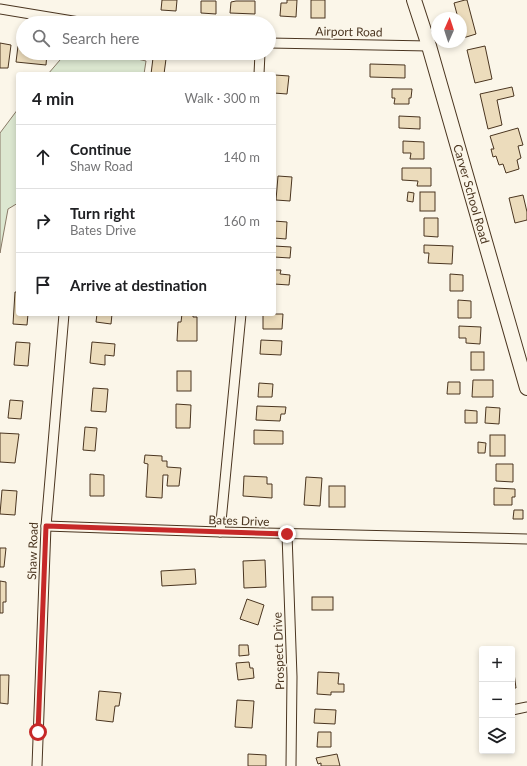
<!DOCTYPE html>
<meta charset="utf-8">
<style>
:root{--surface:#fff;--page:#f2f2f2;--text:#202124;--muted:#757577;--line:#e0e0e0}
body{margin:0;font-family:Lato,sans-serif;background:var(--page);color:var(--text)}
.controls{position:absolute;right:12px;bottom:12px;display:grid;overflow:hidden;border-radius:4px;box-shadow:0 2px 6px #0003}
.controls button{width:36px;height:36px;display:grid;place-items:center;padding:0;border:0;border-bottom:1px solid var(--line);background:var(--surface);color:var(--text);font:20px sans-serif}
.compass{position:absolute;left:431px;top:12px;width:36px;height:36px;border-radius:50%;background:var(--surface);box-shadow:0 2px 6px #0003;rotate:3deg}
.stop{position:absolute;width:12px;height:12px;margin:-9px;border:3px solid #c62828;border-radius:50%;background:#fff}
.stop.end{background:#c62828;border-color:#fff;box-shadow:0 1px 4px #0008}
.list{margin:0;padding:0;list-style:none}
h2{display:flex;justify-content:space-between;align-items:center;height:52px;margin:0;padding:0 16px;font-size:17px}
h2 small{font-size:13px;font-weight:400;color:var(--muted)}
.list li{display:grid;grid-template-columns:26px 1fr auto;gap:12px;align-items:center;box-sizing:border-box;height:64px;padding:0 16px;border-top:1px solid var(--line)}
.list b{display:block;font-size:15px;white-space:nowrap}
.list p{margin:0;font-size:13px;white-space:nowrap;color:var(--muted)}
.list em{font-size:13px;font-style:normal;color:var(--muted)}
.icon{flex:none;width:22px;height:22px;fill:none;stroke:currentColor;stroke-width:2;stroke-linecap:round;stroke-linejoin:round}
.map{position:relative;flex:none;width:527px;height:766px;overflow:hidden}
.search{position:absolute;background:var(--surface);box-shadow:0 2px 6px #0003;left:16px;top:16px;width:260px;height:44px;display:flex;align-items:center;gap:10px;box-sizing:border-box;padding:0 14px;border-radius:22px;color:var(--muted);font-size:15px}
.panel{position:absolute;background:var(--surface);box-shadow:0 2px 6px #0003;left:16px;top:72px;width:260px;height:244px;border-radius:4px}
.map>svg:first-child{display:block}
.green{fill:#dce7d0;stroke:#887966}
.building{fill:#ecdcbc;stroke:#4a3520}
.lines{fill:none;stroke-linecap:round;stroke-linejoin:round}
.street-casing{stroke:#4a3520;stroke-width:11}
.primary-casing{stroke:#4a3520;stroke-width:16}
.street{stroke:#fbf6e9;stroke-width:9}
.primary{stroke:#fbf6e9;stroke-width:14}
.route{stroke:#c62828;stroke-width:5}
.labels{text-anchor:middle;stroke-width:3;stroke-linejoin:round;paint-order:stroke}
.street-label{font-size:12px;fill:#4a3520;stroke:#fbf6e9}
</style>
<div class="map">
<svg width="527" height="766" viewBox="0 0 527 766">
<rect width="100%" height="100%" fill="#fbf6e9"/>
<g class="green">
<polygon points="66,53 112,53 146,61 144,74 48,74"/>
<polygon points="18,109 18,203 8,209 0,253 0,133"/>
</g>
<g class="building">
<polygon points="162,0 177,0 176,11 161,10"/>
<polygon points="287,0 297,0 296,17 280,16 281,3 287,3"/>
<rect x="311" y="0" width="14" height="18"/>
<polygon points="465,0 467,0 476,34 463,38 461,30 461,18 458,18 454,3"/>
<polygon points="201,1 216,1 216,14 201,13"/>
<polygon points="236,1 255,1 255,14 230,13 231,2"/>
<polygon points="0,43 11,45 8,68 0,68"/>
<polygon points="18,46 23,46 23,53 47,53 46,65 16,62"/>
<polygon points="485,46 492,79 475,83 467,50"/>
<polygon points="153,58 166,59 164,74 151,74"/>
<polygon points="370,64 405,65 405,78 370,77"/>
<polygon points="275,75 289,76 287,94 274,93"/>
<polygon points="512,87 514,96 497,100 502,125 488,129 480,94"/>
<polygon points="392,89 412,89 411,98 409,98 409,104 394,104 395,98 392,98"/>
<polygon points="399,116 420,117 420,129 399,128"/>
<polygon points="518,128 523,145 518,146 521,158 517,160 519,169 506,173 503,164 499,165 496,156 493,157 491,149 494,149 490,136"/>
<polygon points="403,141 424,142 424,159 410,159 411,153 403,153"/>
<polygon points="402,168 431,168 431,186 417,186 418,181 402,180"/>
<polygon points="278,176 292,177 290,201 276,200"/>
<polygon points="408,192 414,193 413,202 407,201"/>
<rect x="420" y="192" width="15" height="19"/>
<polygon points="523,195 527,212 527,220 515,223 509,198"/>
<polygon points="424,218 438,218 438,237 424,236"/>
<polygon points="274,221 287,222 286,239 274,238"/>
<polygon points="424,245 453,246 452,264 428,263 429,253 424,253"/>
<polygon points="274,246 291,247 290,258 274,257"/>
<polygon points="274,270 281,270 280,274 290,275 289,285 274,284"/>
<polygon points="450,274 463,275 463,291 450,291"/>
<polygon points="15,292 18,292 18,314 28,314 27,325 13,324"/>
<polygon points="458,300 471,301 471,318 458,318"/>
<polygon points="97,314 112,314 111,324 96,322"/>
<polygon points="182,314 193,314 193,317 197,317 197,341 177,341 178,322 181,322"/>
<polygon points="263,314 283,314 282,329 263,329"/>
<polygon points="459,326 481,327 480,344 466,343 466,338 459,338"/>
<polygon points="261,340 282,341 281,355 260,354"/>
<polygon points="16,342 30,343 28,366 14,365"/>
<polygon points="92,342 115,344 114,356 105,355 105,365 90,363"/>
<rect x="471" y="352" width="13" height="18"/>
<rect x="177" y="371" width="14" height="20"/>
<polygon points="473,380 493,380 493,397 472,397"/>
<polygon points="448,382 460,382 460,394 447,394"/>
<polygon points="259,383 273,384 272,397 258,397"/>
<polygon points="93,388 108,389 106,412 91,411"/>
<polygon points="10,400 23,401 21,419 8,418"/>
<polygon points="176,404 191,405 190,428 176,428"/>
<polygon points="257,406 286,407 285,414 281,414 280,421 256,420"/>
<polygon points="486,407 500,408 499,424 485,423"/>
<polygon points="465,410 477,411 477,423 465,423"/>
<polygon points="85,427 97,428 95,451 83,450"/>
<polygon points="254,430 283,431 283,444 254,444"/>
<polygon points="0,433 19,434 15,463 0,462"/>
<rect x="490" y="435" width="15" height="21"/>
<polygon points="478,442 486,443 485,453 478,453"/>
<polygon points="145,455 162,456 162,461 167,461 167,467 181,468 179,486 167,486 168,475 163,475 162,498 146,497 148,464 144,463"/>
<polygon points="496,464 513,464 513,482 496,481"/>
<polygon points="90,474 104,475 104,496 90,496"/>
<polygon points="244,476 267,477 267,484 272,484 272,498 243,496"/>
<polygon points="306,477 322,478 320,506 304,505"/>
<rect x="329" y="486" width="16" height="21"/>
<polygon points="494,488 515,489 515,497 512,497 512,505 494,505"/>
<polygon points="2,490 17,491 15,515 0,514"/>
<polygon points="514,510 523,510 523,519 513,519"/>
<polygon points="0,548 6,548 4,567 0,567"/>
<polygon points="265,560 266,587 244,588 243,561"/>
<polygon points="195,569 196,584 162,586 161,571"/>
<polygon points="0,581 6,582 6,602 3,602 3,613 0,613"/>
<rect x="312" y="597" width="21" height="13"/>
<polygon points="247,599 264,605 258,625 240,619"/>
<polygon points="239,645 248,645 249,655 239,656"/>
<polygon points="249,662 250,668 253,668 254,678 238,680 236,663"/>
<polygon points="318,672 339,673 338,684 344,684 344,692 331,692 331,695 317,694"/>
<polygon points="512,673 514,673 516,688 512,688"/>
<polygon points="0,675 9,675 8,704 0,703"/>
<polygon points="99,691 121,693 119,706 115,706 113,722 96,720"/>
<polygon points="237,700 254,701 252,728 235,727"/>
<polygon points="315,709 336,710 335,724 314,723"/>
<polygon points="318,732 331,732 331,747 317,747"/>
<polygon points="248,754 266,755 266,766 248,766"/>
<polygon points="337,754 340,766 321,766 321,763 318,764 316,758"/>
</g>
<g class="lines">
<g class="street-casing">
<g id="street">
<polyline points="0,9 85,23"/>
<polyline points="269,43 429,46"/>
<polyline points="259,74 260,53"/>
<polyline points="46,526 220,532 527,539"/>
<polyline points="220,532 241,314"/>
<polyline points="287,534 292,677 291,766"/>
<polyline points="512,710 527,707"/>
<polyline points="37,766 46,526 64,314"/>
</g>
</g>
<g class="primary-casing">
<polyline id="primary" points="414,0 429,46 527,388"/>
</g>
<use href="#street" class="street"/>
<use href="#primary" class="primary"/>
</g>
<g class="lines">
<polyline class="route" points="38,732 46,526 287,534"/>
</g>
<g class="labels">
<g class="street-label">
<text transform="translate(349 32) rotate(1)" y="4">Airport Road</text>
<text transform="translate(471 194) rotate(74)" y="4">Carver School Road</text>
<text transform="translate(239 521) rotate(2)" y="4">Bates Drive</text>
<text transform="translate(33 551) rotate(-88)" y="4">Shaw Road</text>
<text transform="translate(279 651) rotate(-92)" y="4">Prospect Drive</text>
</g>
</g>
</svg>
<div class="controls">
<button>+</button>
<button>−</button>
<button><svg class="icon" aria-label="layers" viewBox="0 0 24 24"><path d="M12 4l9 5-9 5-9-5zM3 14l9 5 9-5"/></svg></button>
</div>
<svg class="compass" viewBox="-18 -18 36 36"><path d="M0-13l5 13h-10z" fill="#e53935"/><path d="M0 13l5-13h-10z" fill="#757577"/></svg>
<div class="stop" style="left:38px;top:732px"></div>
<div class="stop end" style="left:287px;top:534px"></div>
<div class="search"><svg class="icon" aria-label="search" viewBox="0 0 24 24"><circle cx="10" cy="10" r="6"/><path d="M15 15l6 6"/></svg>Search here</div>
<section class="panel">
<h2>4 min<small>Walk · 300 m</small></h2>
<ul class="list">
<li><svg class="icon" aria-label="ahead" viewBox="0 0 24 24"><path d="M12 20V5M6 11l6-6 6 6"/></svg><div><b>Continue</b><p>Shaw Road</p></div><em>140 m</em></li>
<li><svg class="icon" aria-label="right" viewBox="0 0 24 24"><path d="M7 20v-9h11M14 6l5 5-5 5"/></svg><div><b>Turn right</b><p>Bates Drive</p></div><em>160 m</em></li>
<li><svg class="icon" aria-label="arrive" viewBox="0 0 24 24"><path d="M6 21V4h12l-3 4 3 4H6"/></svg><div><b>Arrive at destination</b></div></li>
</ul>
</section>
</div>
